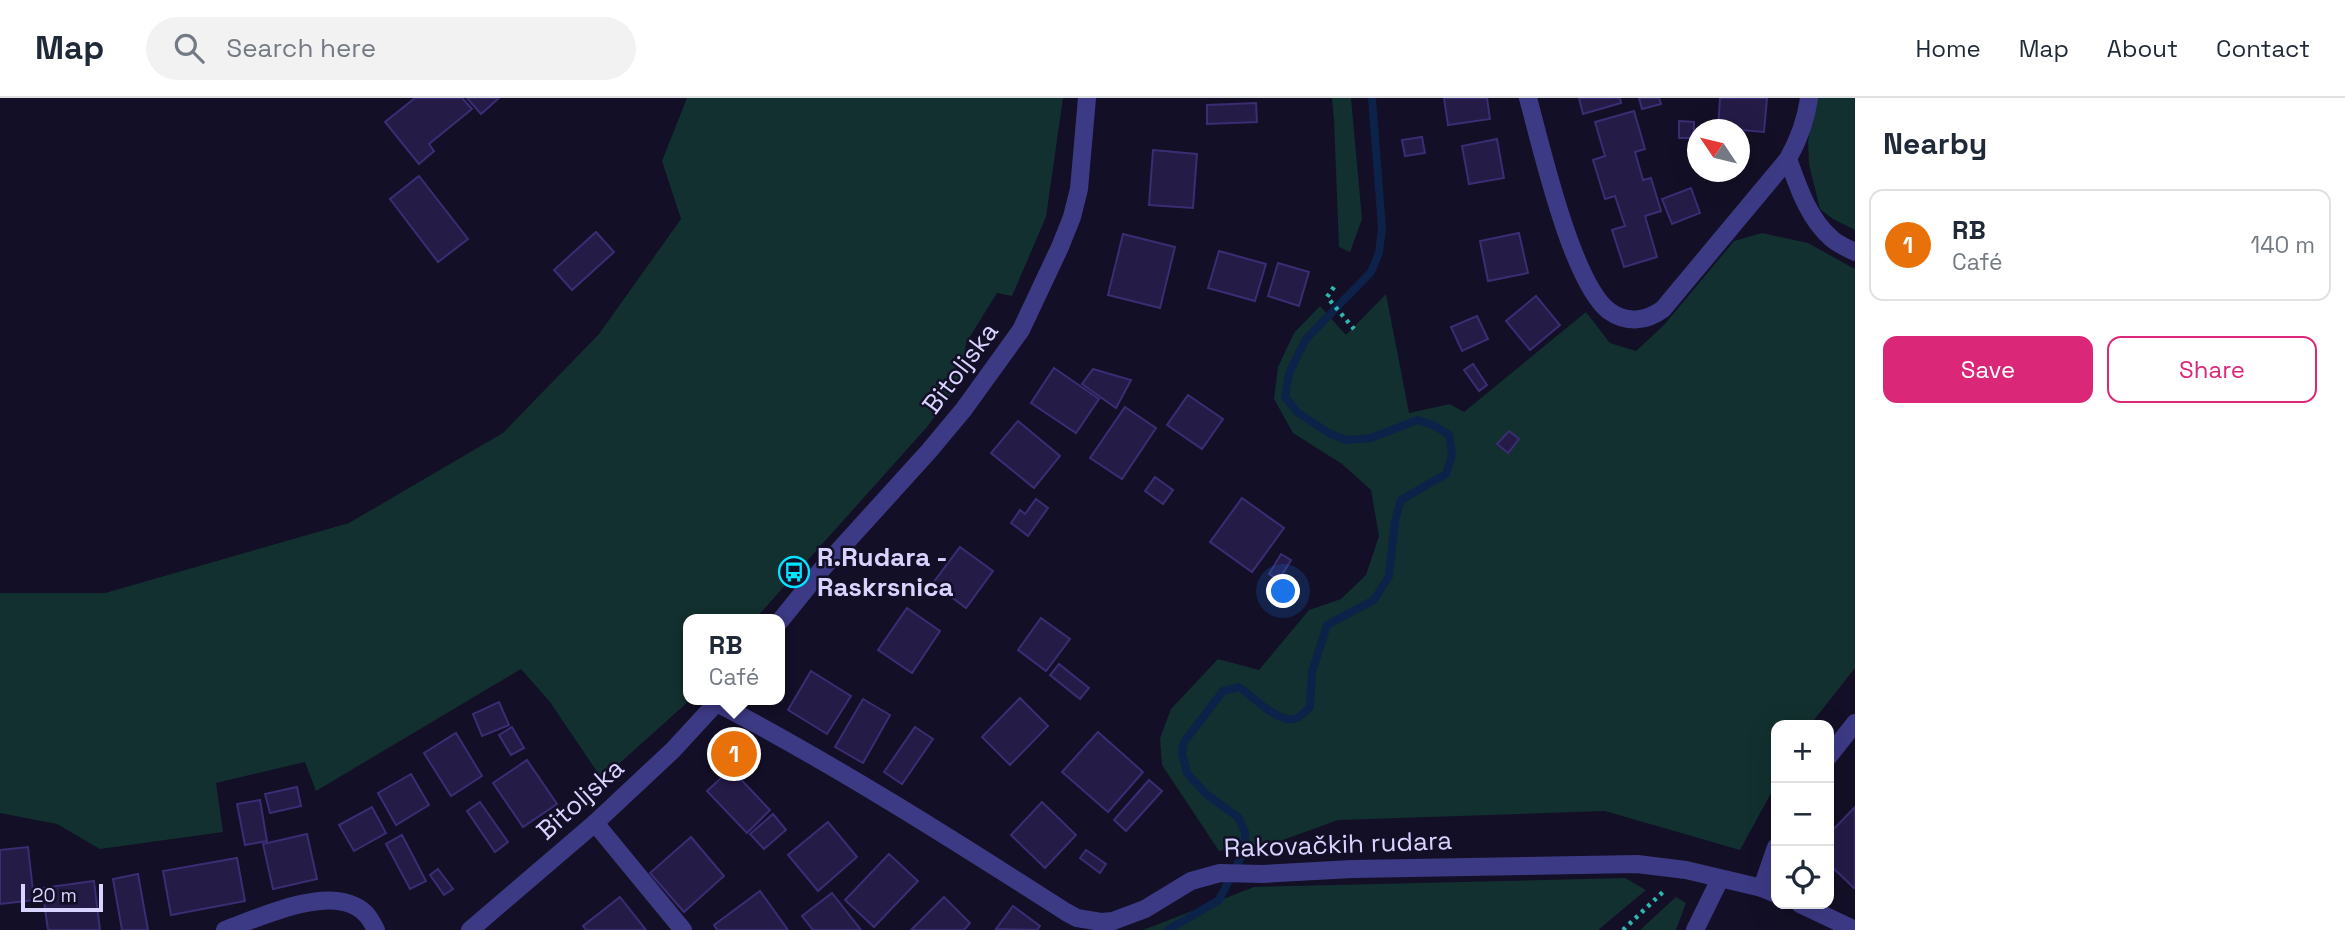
<!DOCTYPE html>
<meta charset="utf-8">
<style>
:root{--surface:#fff;--page:#f2f2f3;--text:#1f2937;--muted:#747a83;--line:#e0e1e3;--accent:#db2777}
body{margin:0;font-family:"Space Grotesk",sans-serif;background:var(--page);color:var(--text)}
.controls{position:absolute;right:21px;bottom:21px;display:grid;overflow:hidden;border-radius:14px;box-shadow:0 7px 28px #0002}
.controls button{width:63px;height:63px;display:grid;place-items:center;padding:0;border:0;border-bottom:2px solid var(--line);background:var(--surface);color:var(--text);font:35px sans-serif}
.compass{position:absolute;left:1687px;top:21px;width:63px;height:63px;border-radius:50%;background:var(--surface);box-shadow:0 7px 28px #0002;rotate:305deg}
.scale{position:absolute;left:21px;bottom:18px;width:82px;box-sizing:border-box;padding-left:7px;border:4px solid #d9d4ff;border-top:0;font-size:19px;line-height:24px;white-space:nowrap;color:#d9d4ff;-webkit-text-stroke:5px #130f26;paint-order:stroke}
.you{position:absolute;left:1284px;top:494px;width:24px;height:24px;margin:-18px;border:5px solid #fff;border-radius:50%;background:#1a73e8;box-shadow:0 0 0 10px #1a73e833}
.badge{display:grid;place-items:center;width:46px;height:46px;border-radius:50%;background:var(--accent);color:#fff;font-size:23px;font-weight:700}
.pin{position:absolute;translate:-50% -50%;border:4px solid #fff;box-shadow:0 2px 7px #0006}
.popup{position:absolute;left:683px;top:516px;width:102px;height:91px;box-sizing:border-box;display:grid;place-content:center;border-radius:14px;background:var(--surface);filter:drop-shadow(0 2px 5px #0005);font-size:23px;white-space:nowrap;color:var(--muted)}
.popup b{font-size:26px;color:var(--text)}
.popup::after{content:'';position:absolute;left:50%;top:100%;margin-left:-14px;border:14px solid transparent;border-top-color:var(--surface)}
.list{margin:0;padding:0;list-style:none}
h2{display:flex;justify-content:space-between;align-items:center;height:91px;margin:0;padding:0 28px;font-size:30px}
h2 small{font-size:23px;font-weight:400;color:var(--muted)}
.list li{display:grid;grid-template-columns:46px 1fr auto;gap:21px;align-items:center;box-sizing:border-box;height:112px;margin:0 14px 14px;padding:0 14px;border:2px solid var(--line);border-radius:14px}
.list b{display:block;font-size:26px;white-space:nowrap}
.list p{margin:0;font-size:23px;white-space:nowrap;color:var(--muted)}
.list em{font-size:23px;font-style:normal;color:var(--muted)}
.actions{display:flex;gap:14px;padding:21px 28px}
.actions a{flex:1;padding:16px 0;border:2px solid var(--accent);border-radius:14px;text-align:center;font-size:24px;color:var(--accent)}
.actions .main{background:var(--accent);color:#fff}
.icon{flex:none;width:38px;height:38px;fill:none;stroke:currentColor;stroke-width:2;stroke-linecap:round;stroke-linejoin:round}
.map{position:relative;flex:none;width:1855px;height:832px;overflow:hidden}
header{display:flex;align-items:center;gap:42px;box-sizing:border-box;height:98px;padding:0 35px;background:var(--surface);border-bottom:2px solid var(--line)}
header strong{font-size:33px}
nav{display:flex;gap:38px;margin-inline-start:auto;font-size:24px}
.search{width:490px;height:63px;background:var(--page);display:flex;align-items:center;gap:18px;box-sizing:border-box;padding:0 24px;border-radius:38px;color:var(--muted);font-size:26px}
main{display:flex}
aside{flex:1;background:var(--surface)}
.map>svg:first-child{display:block}
.green{fill:#12302f}
.lines{fill:none;stroke-linecap:round;stroke-linejoin:round}
.stream{stroke:#0c2248;stroke-width:8}
.building{fill:#241b47;stroke:#3b2d73;stroke-width:2}
.path{stroke:#2fb8b0;stroke-width:4.5;stroke-dasharray:3.5 5;stroke-linecap:butt}
.minor{stroke:#3d3a85;stroke-width:18}
.labels{text-anchor:middle;stroke-width:5;stroke-linejoin:round;paint-order:stroke}
.street-label{font-size:26px;fill:#d9d4ff;stroke:#130f26}
.poi-label{font-size:26px;font-weight:bold;fill:#d9d4ff;stroke:#130f26;text-anchor:start}
</style>
<header>
<strong>Map</strong>
<div class="search"><svg class="icon" aria-label="search" viewBox="0 0 24 24"><circle cx="10" cy="10" r="6"/><path d="M15 15l6 6"/></svg>Search here</div>
<nav><a>Home</a><a>Map</a><a>About</a><a>Contact</a></nav>
</header>
<main>
<div class="map">
<svg width="1855" height="832" viewBox="0 0 1855 832">
<rect width="100%" height="100%" fill="#130f26"/>
<g class="green">
<polygon points="687,0 1063,0 1046,119 1012,198 997,195 966,245 960,285 927,329 755,521 688,521 688,602 690,602 602,681 550,604 521,571 316,693 305,664 216,685 223,734 100,751 57,726 0,715 0,495 105,495 349,425 503,335 599,236 681,121 662,63"/>
<polygon points="1332,0 1351,0 1362,121 1350,154 1339,149 1334,22"/>
<polygon points="1817,0 1855,0 1855,132 1833,121 1820,111 1809,66 1808,43"/>
<polygon points="1762,135 1808,145 1855,171 1855,570 1810,627 1776,627 1776,686 1740,752 1605,713 1338,722 1283,742 1219,753 1162,667 1160,640 1171,611 1218,561 1259,572 1309,512 1341,501 1366,477 1379,438 1371,392 1342,366 1293,335 1274,301 1278,269 1294,235 1320,208 1346,237 1386,196 1409,315 1450,306 1464,314 1586,214 1610,245 1636,253 1664,227 1734,143"/>
<polygon points="1625,780 1646,792 1598,832 1143,832 1254,789"/>
<polygon points="1676,799 1686,805 1676,832 1640,832"/>
</g>
<g class="lines">
<path class="stream" d="M1168,832l51,-30 26,-51v-17l-7,-15 -32,-23 -19,-21 -5,-20 2,-11 39,-51 16,-4c15,10 41,39 58,31 4,-2 9,-7 13,-11l2,-35 15,-47 47,-25 15,-24 6,-55 6,-21 45,-26 6,-19 -3,-20 -14,-9 -17,-6 -47,18 -25,2 -17,-7 -31,-20 -13,-16 4,-24 17,-34 65,-67 8,-19 3,-25 -10,-130"/>
</g>
<g class="building">
<polygon points="415,0 462,0 472,11 429,46 434,53 419,66 385,24"/>
<polygon points="467,0 499,0 481,16"/>
<polygon points="1444,0 1487,0 1490,21 1448,27"/>
<polygon points="1579,0 1620,0 1621,5 1583,16"/>
<polygon points="1639,0 1659,0 1661,6 1642,11"/>
<polygon points="1720,0 1767,0 1764,34 1718,30"/>
<polygon points="1256,5 1257,24 1207,26 1207,7"/>
<polygon points="1634,13 1645,51 1635,54 1643,82 1651,80 1661,113 1645,118 1657,159 1624,169 1612,132 1625,128 1615,98 1605,101 1593,62 1605,58 1595,24"/>
<polygon points="1679,23 1694,24 1694,40 1679,40"/>
<polygon points="1422,39 1425,55 1405,58 1402,42"/>
<polygon points="1497,41 1504,80 1469,86 1462,48"/>
<polygon points="1153,52 1197,56 1193,110 1149,107"/>
<polygon points="419,78 468,141 438,164 390,101"/>
<polygon points="1691,90 1700,115 1672,126 1662,101"/>
<polygon points="596,134 614,154 572,192 554,172"/>
<polygon points="1519,135 1528,175 1488,183 1480,143"/>
<polygon points="1123,136 1175,149 1160,210 1108,197"/>
<polygon points="1219,153 1266,166 1255,203 1208,190"/>
<polygon points="1278,165 1309,174 1299,208 1268,198"/>
<polygon points="1536,198 1560,227 1530,252 1506,223"/>
<polygon points="1477,218 1488,241 1462,253 1451,229"/>
<polygon points="1473,266 1487,287 1479,293 1464,272"/>
<polygon points="1054,270 1099,301 1076,335 1031,305"/>
<polygon points="1093,271 1131,282 1116,310 1082,286"/>
<polygon points="1188,297 1223,321 1202,351 1167,327"/>
<polygon points="1125,309 1156,330 1122,381 1090,360"/>
<polygon points="1018,323 1060,358 1034,390 991,355"/>
<polygon points="1509,333 1519,341 1508,355 1497,346"/>
<polygon points="1155,379 1173,392 1163,406 1145,393"/>
<polygon points="1242,400 1284,430 1252,474 1210,444"/>
<polygon points="1036,401 1048,410 1028,438 1011,425 1020,412 1025,416"/>
<polygon points="960,449 993,473 966,510 933,485"/>
<polygon points="1281,456 1291,462 1279,482 1269,476"/>
<polygon points="907,510 940,533 912,575 878,552"/>
<polygon points="1041,520 1070,541 1046,573 1018,552"/>
<polygon points="1059,566 1089,590 1080,601 1050,577"/>
<polygon points="811,573 851,598 827,636 788,612"/>
<polygon points="1020,600 1048,628 1010,667 982,639"/>
<polygon points="863,601 890,617 863,665 835,649"/>
<polygon points="499,604 509,627 482,638 473,616"/>
<polygon points="512,629 524,650 511,657 499,637"/>
<polygon points="915,629 933,641 902,686 884,674"/>
<polygon points="1098,634 1143,674 1108,714 1062,674"/>
<polygon points="456,635 482,678 451,698 424,655"/>
<polygon points="527,662 557,706 523,729 493,685"/>
<polygon points="731,671 770,712 747,735 707,693"/>
<polygon points="411,676 429,707 396,727 378,695"/>
<polygon points="1149,682 1162,693 1126,733 1114,722"/>
<polygon points="297,689 301,708 270,715 265,696"/>
<polygon points="260,702 267,743 245,747 237,706"/>
<polygon points="480,704 508,744 495,754 467,713"/>
<polygon points="1042,704 1076,737 1045,770 1011,737"/>
<polygon points="372,709 386,735 354,753 339,727"/>
<polygon points="1855,709 1855,788 1854,790 1829,766 1829,736"/>
<polygon points="773,716 786,732 764,751 750,736"/>
<polygon points="828,724 857,759 818,793 788,757"/>
<polygon points="307,736 317,781 273,791 263,746"/>
<polygon points="402,737 426,783 410,791 386,746"/>
<polygon points="691,739 724,778 684,814 650,775"/>
<polygon points="28,749 34,802 0,806 0,752"/>
<polygon points="1086,752 1106,766 1100,775 1080,760"/>
<polygon points="889,756 918,783 874,829 845,802"/>
<polygon points="237,760 245,803 171,817 163,773"/>
<polygon points="438,771 453,791 444,797 430,777"/>
<polygon points="138,776 148,832 122,832 113,781"/>
<polygon points="94,783 100,832 48,832 42,790"/>
<polygon points="760,793 788,832 717,832 714,827"/>
<polygon points="832,795 861,832 813,832 802,818"/>
<polygon points="620,799 646,832 586,832 583,828"/>
<polygon points="944,799 970,825 964,832 911,832"/>
<polygon points="1013,808 1040,828 1037,832 996,831"/>
</g>
<g class="lines">
<g class="path">
<polyline points="1334,189 1327,199 1354,231"/>
<polyline points="1623,832 1665,792"/>
</g>
<g class="minor">
<path d="M1528,0c13,48 44,185 81,213 18,13 38,10 54,-2l125,-150c11,-20 18,-38 21,-61"/>
<path d="M1788,61c10,27 20,59 43,79 6,6 16,10 24,14"/>
<polyline points="780,523 822,471 929,353 964,311 1021,232 1060,149 1072,119 1079,91 1087,0"/>
<path d="M717,605c120,63 235,136 349,209l11,6 24,4 12,-1 32,-12 46,-28 29,-8 43,1 89,-5 285,-5 49,6 76,18 14,6"/>
<polyline points="1829,658 1855,625"/>
<polyline points="595,725 683,832"/>
<polyline points="1762,790 1776,749"/>
<polyline points="1800,806 1855,832"/>
<path d="M225,832c33,-12 97,-42 130,-24 11,5 16,14 21,24"/>
<polyline points="470,832 595,725 673,652 719,602"/>
<polyline points="1695,832 1720,781"/>
</g>
</g>
<defs>
<g id="bus-ring" transform="scale(1.575)"><circle r="9.5" fill="#130f26" stroke="#00e5ff" stroke-width="1.5"/><path d="M-5-6H5V4H4V6H2V4H-2V6H-4V4H-5ZM-3.5-4V0h7V-4ZM-3.5 1.2v1.5H-2V1.2ZM2 1.2v1.5H3.5V1.2Z" fill="#00e5ff"/></g>
</defs>
<g fill-rule="evenodd">
<use href="#bus-ring" x="794" y="474"/>
</g>
<g class="labels">
<g class="street-label">
<text transform="translate(960 270) rotate(-53)" y="9">Bitoljska</text>
<text transform="translate(580 701) rotate(-42)" y="9">Bitoljska</text>
<text transform="translate(1338 746) rotate(-2)" y="9">Rakovačkih rudara</text>
</g>
<g class="poi-label">
<text x="817" y="468">R.Rudara -<tspan x="817" dy="30">Raskrsnica</tspan></text>
</g>
</g>
</svg>
<div class="controls">
<button>+</button>
<button>−</button>
<button><svg class="icon" aria-label="locate" viewBox="0 0 24 24"><circle cx="12" cy="12" r="6"/><path d="M12 2v4M12 18v4M2 12h4M18 12h4"/></svg></button>
</div>
<svg class="compass" viewBox="-18 -18 36 36"><path d="M0-13l5 13h-10z" fill="#e53935"/><path d="M0 13l5-13h-10z" fill="#747a83"/></svg>
<div class="scale">20 m</div>
<div class="you"></div>
<div class="pin badge" style="left:734px;top:656px;background:#e8710a">1</div>
<div class="popup"><b>RB</b>Café</div>
</div>
<aside>
<h2>Nearby<small></small></h2>
<ul class="list">
<li><span class="badge" style="background:#e8710a">1</span><div><b>RB</b><p>Café</p></div><em>140 m</em></li>
</ul>
<div class="actions"><a class="main">Save</a><a>Share</a></div>
</aside>
</main>
